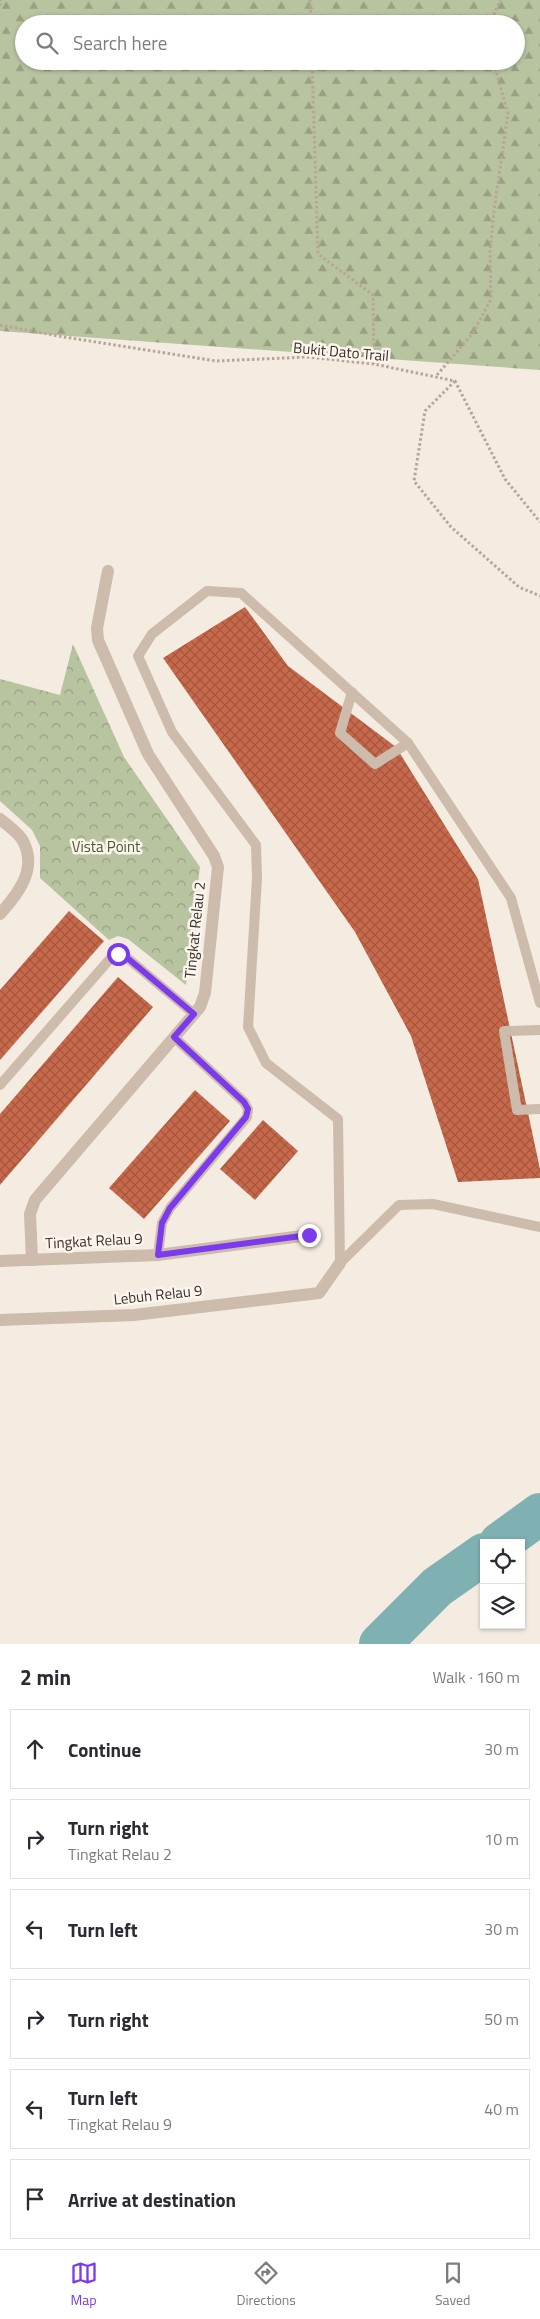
<!DOCTYPE html>
<meta charset="utf-8">
<style>
:root{--surface:#fff;--page:#f2f2f3;--text:#2b2b33;--muted:#7c7c81;--line:#e1e1e2;--accent:#7c3aed}
body{margin:0;font-family:"Titillium Web",sans-serif;background:var(--page);color:var(--text)}
.controls{position:absolute;right:15px;bottom:15px;display:grid;overflow:hidden;border-radius:0px;box-shadow:0 1px 4px #0004}
.controls button{width:45px;height:45px;display:grid;place-items:center;padding:0;border:0;border-bottom:1px solid var(--line);background:var(--surface);color:var(--text);font:25px sans-serif}
.stop{position:absolute;width:15px;height:15px;margin:-11px;border:4px solid #7c3aed;border-radius:50%;background:#fff}
.stop.end{background:#7c3aed;border-color:#fff;box-shadow:0 1px 5px #0008}
.list{margin:0;padding:0;list-style:none}
h2{display:flex;justify-content:space-between;align-items:center;height:65px;margin:0;padding:0 20px;font-size:21px}
h2 small{font-size:16px;font-weight:400;color:var(--muted)}
.list li{display:grid;grid-template-columns:32px 1fr auto;gap:15px;align-items:center;box-sizing:border-box;height:80px;margin:0 10px 10px;padding:0 10px;border:1px solid var(--line);border-radius:0px}
.list b{display:block;font-size:19px;white-space:nowrap}
.list p{margin:0;font-size:16px;white-space:nowrap;color:var(--muted)}
.list em{font-size:16px;font-style:normal;color:var(--muted)}
.icon{flex:none;width:28px;height:28px;fill:none;stroke:currentColor;stroke-width:2;stroke-linecap:round;stroke-linejoin:round}
.map{position:relative;flex:none;width:540px;height:1644px;overflow:hidden}
.search{position:absolute;background:var(--surface);box-shadow:0 1px 4px #0004;left:15px;right:15px;top:15px;height:55px;display:flex;align-items:center;gap:12px;box-sizing:border-box;padding:0 18px;border-radius:28px;color:var(--muted);font-size:19px}
.sheet{height:605px;background:var(--surface)}
nav{display:flex;justify-content:space-around;align-items:center;box-sizing:border-box;height:70px;border-top:1px solid var(--line);background:var(--surface);font-size:14px;color:var(--muted)}
nav a{display:grid;justify-items:center;gap:2px}
nav .on{color:var(--accent)}
.map>svg:first-child{display:block}
.forest{fill:url(#forest-firs);fill-rule:evenodd}
.park{fill:url(#park-crowns)}
.lines{fill:none;stroke-linecap:round;stroke-linejoin:round}
.river{stroke:#7fb0b2;stroke-width:42}
.building{fill:url(#building-cross-hatch)}
.path{stroke:#b9a596;stroke-width:3;stroke-dasharray:2.5 2.5;stroke-linecap:butt}
.lane{stroke:#cdbbac;stroke-width:10}
.street{stroke:#cdbbac;stroke-width:12}
.route{stroke:#7c3aed;stroke-width:6}
.labels{text-anchor:middle;stroke-width:5;stroke-linejoin:round;paint-order:stroke}
.street-label{font-size:15px;fill:#3b302b;stroke:#fbf5ee}
.park-label{font-size:15px;fill:#4a5a2e;stroke:#fbf5ee}
</style>
<div class="map">
<svg width="540" height="1644" viewBox="0 0 540 1644">
<defs>
<pattern id="forest-firs" width="22" height="20" patternUnits="userSpaceOnUse" patternTransform="scale(1.25)"><rect width="22" height="20" fill="#b8c4a0"/><path d="M5 1l3.5 6h-7zM16 11l3.5 6h-7z" fill="#97a083"/></pattern>
<pattern id="park-crowns" width="20" height="18" patternUnits="userSpaceOnUse" patternTransform="scale(1.25)"><rect width="20" height="18" fill="#b8c4a0"/><path d="M2 6a3 3 0 1 1 6 0M12 15a3 3 0 1 1 6 0" fill="none" stroke="#97a083"/></pattern>
<pattern id="building-cross-hatch" width="8" height="8" patternUnits="userSpaceOnUse" patternTransform="scale(1.25)"><rect width="8" height="8" fill="#c8694b"/><path d="M0 0l8 8M0 8l8-8" fill="none" stroke="#a4573f"/></pattern>
</defs>
<rect width="100%" height="100%" fill="#f4ebe1"/>
<path class="forest" d="M0,0h540v370l-540,-39zM24,24h492v37h-492z"/>
<polygon class="park" points="73,644 124,757 200,867 186,985 128,939 118,936 109,940 40,878 40,846 32,830 0,801 0,679 60,695"/>
<g class="lines">
<g class="river">
<polyline points="500,1543 540,1514"/>
<polyline points="380,1644 437,1587 484,1554"/>
</g>
</g>
<g class="building">
<polygon points="245,607 288,666 396,747 478,879 540,1169 540,1178 458,1182 411,1036 355,932 163,658"/>
<polygon points="69,911 104,941 0,1060 0,990"/>
<polygon points="118,977 153,1007 0,1185 0,1114"/>
<polygon points="195,1090 230,1121 144,1219 109,1188"/>
<polygon points="263,1120 298,1151 255,1200 220,1169"/>
</g>
<g class="lines">
<g class="path">
<polyline points="310,0 311,24"/>
<polyline points="0,6 1,0"/>
<polyline points="490,24 500,0"/>
<polyline points="312,61 318,254 373,295 374,364"/>
<polyline points="0,325 58,336 216,361 307,357 374,364 455,381 505,479 540,522"/>
<polyline points="437,375 473,333 491,299 490,252 494,211 508,113 493,61"/>
<polyline points="455,381 425,411 414,481 451,527 519,587 540,596"/>
</g>
<g class="lane">
<polyline points="352,692 340,733 375,764 408,743"/>
<polyline points="540,1030 504,1031 517,1110 540,1109"/>
<polyline points="0,1085 109,960 118,954 125,956 194,1014"/>
<polyline points="158,1255 162,1223 170,1208 247,1117 248,1109 244,1102 174,1037"/>
<polyline points="340,1263 338,1119 266,1063 248,1027 257,878 256,845 172,732 138,656 152,634 207,591 241,593 408,743 511,898 540,1003"/>
<polyline points="340,1263 399,1205 433,1204 540,1227"/>
</g>
<g class="street">
<path d="M0,819c7,6 19,14 23,22 15,28 -5,53 -23,73"/>
<polyline points="32,1260 30,1214 35,1200 200,1007 205,993 218,867 214,856 148,754 98,640 97,628 108,571"/>
<polyline points="0,1261 158,1255 309,1235"/>
<polyline points="0,1320 134,1315 319,1293 340,1263"/>
</g>
</g>
<g class="lines">
<polyline class="route" points="118,954 125,956 194,1014 174,1037 244,1102 248,1109 246,1117 170,1208 162,1223 158,1255 309,1235"/>
</g>
<g class="labels">
<g class="street-label">
<text transform="translate(341 352) rotate(5)" y="5">Bukit Dato Trail</text>
<text transform="translate(195 930) rotate(-84)" y="5">Tingkat Relau 2</text>
<text transform="translate(94 1241) rotate(-3)" y="5">Tingkat Relau 9</text>
<text transform="translate(158 1295) rotate(-6)" y="5">Lebuh Relau 9</text>
</g>
<g class="park-label">
<text x="106" y="852">Vista Point</text>
</g>
</g>
</svg>
<div class="controls">
<button><svg class="icon" aria-label="locate" viewBox="0 0 24 24"><circle cx="12" cy="12" r="6"/><path d="M12 2v4M12 18v4M2 12h4M18 12h4"/></svg></button>
<button><svg class="icon" aria-label="layers" viewBox="0 0 24 24"><path d="M12 4l9 5-9 5-9-5zM3 14l9 5 9-5"/></svg></button>
</div>
<div class="stop" style="left:118px;top:954px"></div>
<div class="stop end" style="left:309px;top:1235px"></div>
<div class="search"><svg class="icon" aria-label="search" viewBox="0 0 24 24"><circle cx="10" cy="10" r="6"/><path d="M15 15l6 6"/></svg>Search here</div>
</div>
<section class="sheet">
<h2>2 min<small>Walk · 160 m</small></h2>
<ul class="list">
<li><svg class="icon" aria-label="ahead" viewBox="0 0 24 24"><path d="M12 20V5M6 11l6-6 6 6"/></svg><div><b>Continue</b></div><em>30 m</em></li>
<li><svg class="icon" aria-label="right" viewBox="0 0 24 24"><path d="M7 20v-9h11M14 6l5 5-5 5"/></svg><div><b>Turn right</b><p>Tingkat Relau 2</p></div><em>10 m</em></li>
<li><svg class="icon" aria-label="left" viewBox="0 0 24 24"><path d="M17 20v-9H6M10 6l-5 5 5 5"/></svg><div><b>Turn left</b></div><em>30 m</em></li>
<li><svg class="icon" aria-label="right" viewBox="0 0 24 24"><path d="M7 20v-9h11M14 6l5 5-5 5"/></svg><div><b>Turn right</b></div><em>50 m</em></li>
<li><svg class="icon" aria-label="left" viewBox="0 0 24 24"><path d="M17 20v-9H6M10 6l-5 5 5 5"/></svg><div><b>Turn left</b><p>Tingkat Relau 9</p></div><em>40 m</em></li>
<li><svg class="icon" aria-label="arrive" viewBox="0 0 24 24"><path d="M6 21V4h12l-3 4 3 4H6"/></svg><div><b>Arrive at destination</b></div></li>
</ul>
</section>
<nav>
<a class="on"><svg class="icon" aria-label="map" viewBox="0 0 24 24"><path d="M3 6l6-2 6 2 6-2v14l-6 2-6-2-6 2zM9 4v14M15 6v14"/></svg>Map</a>
<a><svg class="icon" aria-label="directions" viewBox="0 0 24 24"><path d="M12 3l9 9-9 9-9-9zM9 14v-3h6M13 9l2 2-2 2"/></svg>Directions</a>
<a><svg class="icon" aria-label="saved" viewBox="0 0 24 24"><path d="M7 4h10v16l-5-4-5 4z"/></svg>Saved</a>
</nav>
